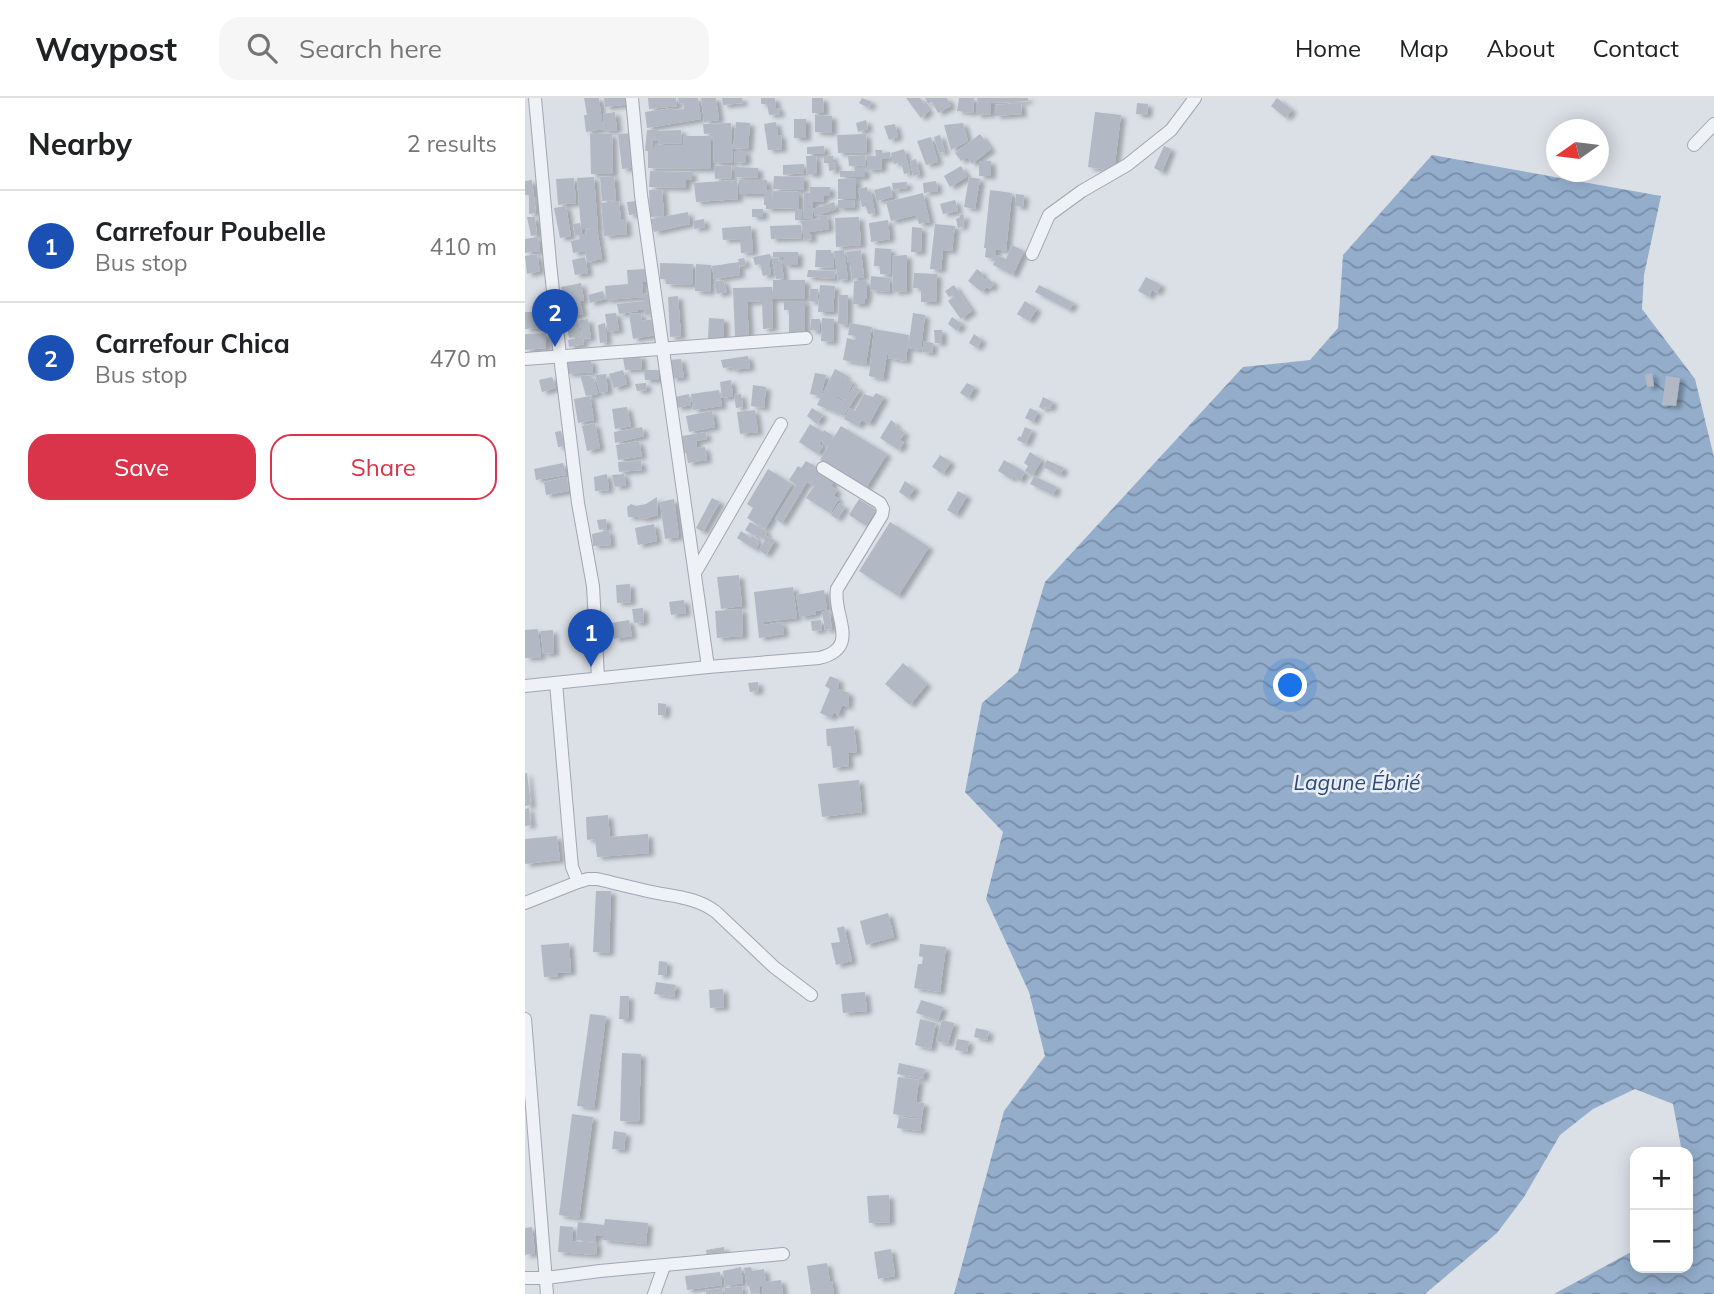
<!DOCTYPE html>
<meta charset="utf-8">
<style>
:root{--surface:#fff;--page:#f6f6f6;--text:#202124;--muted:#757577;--line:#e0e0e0;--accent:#d9344a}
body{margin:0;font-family:Mulish,sans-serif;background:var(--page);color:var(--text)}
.controls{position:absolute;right:21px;bottom:21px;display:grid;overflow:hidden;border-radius:14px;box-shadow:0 4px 18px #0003}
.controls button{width:63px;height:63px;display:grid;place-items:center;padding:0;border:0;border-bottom:2px solid var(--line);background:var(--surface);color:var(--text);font:35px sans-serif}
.compass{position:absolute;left:1021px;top:21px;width:63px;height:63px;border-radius:50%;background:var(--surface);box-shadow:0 4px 18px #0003;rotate:256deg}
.you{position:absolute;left:766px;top:588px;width:24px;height:24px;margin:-18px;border:5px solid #fff;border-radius:50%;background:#1a73e8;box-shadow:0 0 0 10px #1a73e833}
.badge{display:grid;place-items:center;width:46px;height:46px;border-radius:50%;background:var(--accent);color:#fff;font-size:23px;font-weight:700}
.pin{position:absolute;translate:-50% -58px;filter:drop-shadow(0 2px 4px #0008)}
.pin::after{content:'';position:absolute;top:37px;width:24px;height:21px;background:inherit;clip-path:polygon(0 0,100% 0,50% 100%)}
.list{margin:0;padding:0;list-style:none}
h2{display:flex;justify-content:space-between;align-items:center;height:91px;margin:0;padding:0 28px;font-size:30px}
h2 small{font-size:23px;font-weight:400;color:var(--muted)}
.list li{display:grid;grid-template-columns:46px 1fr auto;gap:21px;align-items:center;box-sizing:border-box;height:112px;padding:0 28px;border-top:2px solid var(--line)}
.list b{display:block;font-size:26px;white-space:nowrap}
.list p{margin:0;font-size:23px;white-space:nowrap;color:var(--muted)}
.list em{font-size:23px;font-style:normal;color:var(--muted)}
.actions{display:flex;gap:14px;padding:21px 28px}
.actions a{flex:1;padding:16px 0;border:2px solid var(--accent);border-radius:21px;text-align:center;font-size:24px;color:var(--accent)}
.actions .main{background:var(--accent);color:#fff}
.icon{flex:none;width:38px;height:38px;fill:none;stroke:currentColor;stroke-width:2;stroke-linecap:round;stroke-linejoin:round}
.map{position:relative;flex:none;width:1189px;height:1196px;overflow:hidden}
header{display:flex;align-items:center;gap:42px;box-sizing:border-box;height:98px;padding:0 35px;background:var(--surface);border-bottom:2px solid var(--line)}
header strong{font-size:33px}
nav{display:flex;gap:38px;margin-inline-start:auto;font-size:24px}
.search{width:490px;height:63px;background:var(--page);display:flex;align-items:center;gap:18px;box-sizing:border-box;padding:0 24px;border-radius:21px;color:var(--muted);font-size:26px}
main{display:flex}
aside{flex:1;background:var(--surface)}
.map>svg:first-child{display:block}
.water{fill:url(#water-waves)}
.building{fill:#b2b9c4;filter:url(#shadow)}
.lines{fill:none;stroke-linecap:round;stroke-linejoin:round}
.street-casing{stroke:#a0a7b1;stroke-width:14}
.street{stroke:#eef1f5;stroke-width:12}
.labels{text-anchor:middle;stroke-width:5;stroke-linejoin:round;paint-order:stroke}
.water-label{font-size:21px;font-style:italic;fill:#2b4b76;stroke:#ebeff5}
</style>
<header>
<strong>Waypost</strong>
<div class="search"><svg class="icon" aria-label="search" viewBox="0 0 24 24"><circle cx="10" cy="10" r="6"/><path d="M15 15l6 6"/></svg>Search here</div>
<nav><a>Home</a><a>Map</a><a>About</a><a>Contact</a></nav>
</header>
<main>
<aside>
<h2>Nearby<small>2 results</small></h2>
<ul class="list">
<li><span class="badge" style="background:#1a4fb4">1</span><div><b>Carrefour Poubelle</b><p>Bus stop</p></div><em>410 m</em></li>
<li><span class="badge" style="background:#1a4fb4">2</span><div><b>Carrefour Chica</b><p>Bus stop</p></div><em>470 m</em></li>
</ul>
<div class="actions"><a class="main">Save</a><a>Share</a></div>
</aside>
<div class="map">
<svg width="1189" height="1196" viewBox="0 0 1189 1196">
<defs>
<pattern id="water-waves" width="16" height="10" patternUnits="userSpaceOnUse" patternTransform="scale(1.75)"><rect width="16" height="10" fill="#93adcb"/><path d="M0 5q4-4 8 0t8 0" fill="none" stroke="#788da6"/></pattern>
<filter id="shadow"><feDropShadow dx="5" dy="3" stdDeviation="2" flood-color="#0004"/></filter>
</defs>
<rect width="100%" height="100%" fill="#dbe0e7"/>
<polygon class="water" points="907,57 1136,98 1119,177 1117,211 1170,281 1189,359 1189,1196 1029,1196 1106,1154 1110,1150 1110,1170 1163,1170 1163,1054 1157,1054 1148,1006 1110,991 1068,1011 1035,1037 999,1099 972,1135 900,1196 429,1196 479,1013 520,958 504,894 461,801 478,734 440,694 457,605 493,574 520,484 718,269 785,262 813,230 818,157"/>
<g class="building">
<polygon points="59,0 74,0 78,31 61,34 59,17 62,17"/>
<polygon points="79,0 105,0 106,6 80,9"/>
<polygon points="123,0 151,0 152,8 124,11"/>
<polygon points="153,0 173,0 176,21 122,30 120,14 148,10 149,12 159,11 158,5 154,6"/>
<polygon points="176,0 191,0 194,22 179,24"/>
<polygon points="197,0 217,0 218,5 198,7"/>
<polygon points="236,0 250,0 251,10 254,10 255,16 244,17 242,6 236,6"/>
<polygon points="287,0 298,0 299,15 287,15"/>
<polygon points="337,0 347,4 344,10 334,5"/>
<polygon points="381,0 395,0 404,13 396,20"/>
<polygon points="400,0 422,0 426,8 413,15 407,4 403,6"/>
<polygon points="434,0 449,0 448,15 432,13"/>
<polygon points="452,0 503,0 503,3 466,5 466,16 451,17 451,7 453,7"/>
<polygon points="752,0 767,12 761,20 746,8"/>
<polygon points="496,5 497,16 470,18 470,7"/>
<polygon points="612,5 623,6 622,17 611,16"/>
<polygon points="90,14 92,32 79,33 78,16"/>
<polygon points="570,14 596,17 589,73 563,69"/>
<polygon points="290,17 307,18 307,35 290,34"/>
<rect x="269" y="21" width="12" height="19"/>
<polygon points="341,22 343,31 333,34 331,25"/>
<polygon points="211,24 225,25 223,51 208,50"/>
<polygon points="251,24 253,37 256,37 257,51 243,52 239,26"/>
<polygon points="206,25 208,65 189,65 188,35 179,36 178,26"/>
<polygon points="438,25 443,43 426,52 419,27"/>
<polygon points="370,26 373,39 364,42 359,28"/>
<polygon points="122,32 133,32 133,33 156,32 157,45 133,46 133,43 126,43 126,50 131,50 131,47 158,47 159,38 186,38 186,71 123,70 123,53 120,53"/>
<polygon points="109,35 112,69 97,71 93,36"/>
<polygon points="65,36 87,36 88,76 66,76"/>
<polygon points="341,36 342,54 313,55 312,37"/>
<polygon points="455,36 466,51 447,66 442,59 436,63 430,55"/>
<polygon points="415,37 420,54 414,55 409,39"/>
<polygon points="406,39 413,64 401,67 392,43"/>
<polygon points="299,48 300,56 282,56 282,49"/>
<polygon points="639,48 646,51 637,74 629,70"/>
<polygon points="379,51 385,74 379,76 376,64 369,66 366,55"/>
<polygon points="350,52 357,52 357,55 365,54 366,61 357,61 357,71 342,72 342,58 351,58"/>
<polygon points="209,53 221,53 221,64 210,65"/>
<polygon points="340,57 341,67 324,68 323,58"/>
<polygon points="281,58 291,58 292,76 282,76"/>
<polygon points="299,58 308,58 308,65 311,64 311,72 304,73 304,65 299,65"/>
<polygon points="391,61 395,76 388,78 385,63"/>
<rect x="454" y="63" width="12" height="15"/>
<polygon points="279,66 279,75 258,77 258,67"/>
<polygon points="206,67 207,80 190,81 189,68"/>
<polygon points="436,68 442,79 425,89 419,78"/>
<polygon points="210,69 233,70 233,80 210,79"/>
<polygon points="330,70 340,70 340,79 315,79 315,73 330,73"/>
<polygon points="125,73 167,74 167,82 161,82 161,90 124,89"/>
<polygon points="89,78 91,102 77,103 75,79"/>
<polygon points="249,78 279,79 279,92 248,91"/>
<polygon points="69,79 73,130 56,131 52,80"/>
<polygon points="444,79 455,81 450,111 439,109"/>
<polygon points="49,80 51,105 33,107 31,81"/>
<polygon points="331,80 331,101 313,101 313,81"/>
<polygon points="7,82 11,115 4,116 4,97 0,97 0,83"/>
<polygon points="212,82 213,101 171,104 169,85"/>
<polygon points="214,82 242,82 242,92 247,92 247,105 248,93 274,94 274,111 277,111 277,122 270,122 270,110 241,111 241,107 239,107 239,96 214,96"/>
<polygon points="411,83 413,93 399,95 398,85"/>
<polygon points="382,84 382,90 368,92 367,85"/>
<polygon points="365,88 368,99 352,103 349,92"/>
<polygon points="285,89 305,89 305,98 299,98 298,104 288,104 287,121 278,121 279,95 285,95"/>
<polygon points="342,89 343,94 346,93 350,115 343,116 341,108 337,109 333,91"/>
<polygon points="137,91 139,118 125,119 124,92"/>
<polygon points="465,92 487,95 481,153 471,151 470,161 460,159 461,150 459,150"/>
<polygon points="398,95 405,124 394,126 391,117 366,123 361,104"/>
<polygon points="491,96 499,97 498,109 490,108"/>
<polygon points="313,102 330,102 329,110 313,110"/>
<polygon points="430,102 433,113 418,116 415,106"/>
<polygon points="94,103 96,121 101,121 102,136 79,138 76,105"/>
<polygon points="111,103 112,116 104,117 102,104"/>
<polygon points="309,104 311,111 290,118 288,111"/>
<polygon points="41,108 46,138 35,140 29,110"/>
<rect x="227" y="111" width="11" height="8"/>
<polygon points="163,114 165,126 129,134 126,121"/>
<polygon points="438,116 440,123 437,123 439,128 433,130 431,121 435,119 434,117"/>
<polygon points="302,117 304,131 285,134 285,136 287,136 287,141 279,142 276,123 295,121 295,118"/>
<polygon points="2,119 10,119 12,137 6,138"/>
<polygon points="334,119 336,147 311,149 310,120"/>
<polygon points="179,121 180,129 169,131 168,123"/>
<polygon points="363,122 365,141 346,144 344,125"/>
<polygon points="55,125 57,137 61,136 60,132 72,130 77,161 62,164 60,153 48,155 46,143 55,141 54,137 50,138 48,126"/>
<polygon points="410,126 430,128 427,153 418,152 416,172 405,171"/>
<polygon points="276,127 277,140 246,141 245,128"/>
<polygon points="226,128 228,154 216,155 215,141 198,142 197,130"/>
<polygon points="387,129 397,130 396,154 386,154"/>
<polygon points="13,139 15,153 0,155 0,141"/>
<polygon points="487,147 499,153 488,177 468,167 472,157 481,161"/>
<polygon points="350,150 366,151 365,177 355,176 355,168 349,168"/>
<polygon points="291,152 306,152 306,157 309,157 309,170 290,169"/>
<polygon points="319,152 323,181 313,182 309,153"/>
<polygon points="336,152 339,179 327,181 325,165 323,165 321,154"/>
<polygon points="248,154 273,154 273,167 259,167 259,159 248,159"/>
<polygon points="12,156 15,173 2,176 0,158"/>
<polygon points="245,156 246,161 244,162 246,176 238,178 235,166 230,167 228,159"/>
<polygon points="382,157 382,193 368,194 367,158"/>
<polygon points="60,159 63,175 50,177 47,162"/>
<polygon points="253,159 253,163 256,162 259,180 251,181 247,161"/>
<polygon points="219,160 221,167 214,168 215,177 189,181 187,168 214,164 213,161"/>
<polygon points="135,165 168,166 167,187 141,186 141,181 135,181"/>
<polygon points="171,166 186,167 185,194 170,193"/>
<polygon points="122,171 123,184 117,184 118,196 125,195 129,216 120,217 119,211 113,212 113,213 94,216 92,206 119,203 119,199 81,202 80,188 103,186 102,172"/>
<polygon points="452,171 458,176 457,179 461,182 463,180 469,186 465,191 462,189 457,194 443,183"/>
<polygon points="283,172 310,173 309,181 282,179"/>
<polygon points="389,175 412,176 411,204 396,204 396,190 388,190"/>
<polygon points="346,178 365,180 364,194 345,192"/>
<polygon points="621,179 636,187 632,195 627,192 624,199 613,193"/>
<polygon points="198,182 202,194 192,196 189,184"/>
<polygon points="248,182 280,182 280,201 247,201 248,230 238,231 237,203 222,204 224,240 210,240 208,190 247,189 248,198"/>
<polygon points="329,183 342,183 342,201 340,201 340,206 328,206"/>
<polygon points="56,185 59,202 55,203 58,216 43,219 36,189"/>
<polygon points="295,187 310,188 308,214 293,214"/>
<polygon points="429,187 447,213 436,221 423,203 430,198 429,196 424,199 420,193"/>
<polygon points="514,187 549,205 544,212 510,194"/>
<polygon points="285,191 293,191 292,204 284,203"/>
<polygon points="78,193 80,201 65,205 63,197"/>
<polygon points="314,197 323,197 322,227 313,226"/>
<polygon points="153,198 156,238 145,239 143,199"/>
<polygon points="259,203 280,203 280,236 264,236 264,212 259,212"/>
<polygon points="500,203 512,211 504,223 492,216"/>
<polygon points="0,214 14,214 15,230 0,231"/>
<polygon points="91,215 94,232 83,234 80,216"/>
<polygon points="116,215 117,223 128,221 130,237 108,241 104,216"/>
<polygon points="388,215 400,217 396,252 383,250"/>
<polygon points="427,219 437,226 432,233 423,226"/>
<polygon points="184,220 199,221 199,240 183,240"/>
<polygon points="297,220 309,221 308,244 296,243"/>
<polygon points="53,221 56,238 44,240 41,223"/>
<polygon points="63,221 66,240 58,241 59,246 44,249 43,242 57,239 55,222"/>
<polygon points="286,221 295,221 295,233 285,232"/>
<polygon points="80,225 82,244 75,245 73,227"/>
<polygon points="325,225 347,229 341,266 318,262 322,240 330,242 331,238 323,237"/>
<polygon points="349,231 384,237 381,263 363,260 364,257 362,256 358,281 344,278"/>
<polygon points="409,232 417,232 417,245 410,245"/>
<polygon points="21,235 21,250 0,252 0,236"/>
<polygon points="449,236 457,242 452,250 444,245"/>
<polygon points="399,243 408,245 407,255 397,254"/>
<polygon points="116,257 117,271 100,272 98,259"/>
<polygon points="223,258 225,270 208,272 207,269 198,270 196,262"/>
<polygon points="156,261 159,279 147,281 143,262"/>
<polygon points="66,262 68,274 42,276 41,265"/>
<polygon points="310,271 321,277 320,280 328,284 320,302 311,298 310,299 317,303 312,315 292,307"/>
<polygon points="98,272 102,286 89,290 84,276"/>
<polygon points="119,272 134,272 134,282 120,282"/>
<polygon points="290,275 301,277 296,298 285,296"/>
<polygon points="1127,275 1129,288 1122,289 1120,277"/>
<polygon points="81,276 83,293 75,295 70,277"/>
<polygon points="55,277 66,278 69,282 73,296 61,298"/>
<polygon points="1141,278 1155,280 1151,308 1137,307"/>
<polygon points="27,279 31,290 17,294 14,282"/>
<polygon points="206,282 208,298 197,300 195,284"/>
<polygon points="121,285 122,292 112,293 110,286"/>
<polygon points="442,285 450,289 443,300 435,295"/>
<polygon points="228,287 241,289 239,310 226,308"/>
<polygon points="329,288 335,292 318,318 312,314"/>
<polygon points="194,292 197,308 168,312 166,296"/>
<polygon points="351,295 359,299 344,326 337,322 333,328 319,321 325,310 330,313 339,296 348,299"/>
<polygon points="164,296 166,307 152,310 150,299"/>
<polygon points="216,296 218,309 211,310 209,297"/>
<polygon points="65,298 69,322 53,325 49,301"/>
<polygon points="518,299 528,304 525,311 520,309 519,312 514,309"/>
<polygon points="102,309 106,328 90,331 87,311"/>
<polygon points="287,310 298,317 292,326 282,318"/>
<polygon points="505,310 513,314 508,324 500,320"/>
<polygon points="230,312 233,334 215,336 212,314"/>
<polygon points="187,313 190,329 164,334 161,318"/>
<polygon points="366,322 371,326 370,328 380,335 375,342 379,344 374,352 355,340"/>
<polygon points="70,325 75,350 62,353 57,328"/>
<polygon points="285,326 298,334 299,332 308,338 306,342 307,342 316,328 362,356 341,390 295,362 303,349 297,345 301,338 294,346 298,348 293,356 274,344"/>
<polygon points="117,329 119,338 90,345 89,334"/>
<polygon points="500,329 507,332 501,346 492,342 494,338 496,339"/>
<polygon points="36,333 40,348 33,349 30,334"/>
<polygon points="181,334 182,341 171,343 172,350 180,349 182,362 163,365 161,355 159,355 157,338"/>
<polygon points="114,343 117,358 93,362 91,347"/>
<polygon points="505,354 517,362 507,378 500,373 503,368 499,365"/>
<polygon points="415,357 426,364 418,376 407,369"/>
<polygon points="479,362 500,374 495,383 488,378 486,381 473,373"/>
<polygon points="522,362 539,370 535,377 518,369"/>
<polygon points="116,363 117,372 94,374 93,364"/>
<polygon points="281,363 290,368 288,370 309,383 306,388 312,392 309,398 314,401 305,415 281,400 289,388 282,384 257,425 250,421 271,387 264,382 273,368 276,370"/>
<polygon points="38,365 41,377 11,382 9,371"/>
<polygon points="243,371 267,386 240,431 222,420 228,410 222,406"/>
<polygon points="82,376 84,392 70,393 69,379"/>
<polygon points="99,376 101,387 90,389 87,377"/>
<polygon points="509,378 532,389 528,397 505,386"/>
<polygon points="42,379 44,393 21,397 19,384"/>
<polygon points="380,383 390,390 383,400 374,394"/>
<polygon points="433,393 442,398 431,417 422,412"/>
<polygon points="132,399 133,417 119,421 113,419 103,419 102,409 106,406 111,408 121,406"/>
<polygon points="187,400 195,404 178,434 171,430"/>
<polygon points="149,401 154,439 140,441 135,404"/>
<polygon points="334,401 351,412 341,428 324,417"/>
<polygon points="314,405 320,409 312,421 306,417"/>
<polygon points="81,421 82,430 74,432 72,422"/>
<polygon points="225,424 242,434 240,437 250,443 241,457 234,452 240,442 231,436 230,438 220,432"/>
<polygon points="365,424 404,449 373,498 334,473"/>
<polygon points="129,426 132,443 113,447 110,430"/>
<polygon points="84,432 86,447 68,448 67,436"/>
<polygon points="216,433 226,440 227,438 233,442 232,445 234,446 231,452 212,440"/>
<polygon points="214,477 217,508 196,511 192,479"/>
<polygon points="105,486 106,504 92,505 91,487"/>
<polygon points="268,489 272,520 239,524 239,527 257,524 259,536 234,540 229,494"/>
<polygon points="299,492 302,511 291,513 291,516 275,519 271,497"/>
<polygon points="159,502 161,515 146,517 144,504"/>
<polygon points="118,510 119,524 109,525 107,511"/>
<polygon points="217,511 218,538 192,540 190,513"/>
<polygon points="304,512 307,531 300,532 297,514"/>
<polygon points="104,522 107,538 89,541 86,525"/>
<polygon points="296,522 297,532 287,533 286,523"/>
<polygon points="13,531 16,559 0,560 0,532"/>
<polygon points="28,532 29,555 18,556 16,533"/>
<polygon points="378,565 402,586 385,607 360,586"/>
<polygon points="305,578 314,582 313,591 324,595 323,609 317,607 313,618 309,614 306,620 295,615 305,591 300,588"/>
<polygon points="233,584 234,593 225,594 223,585"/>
<polygon points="133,605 141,606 140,617 133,617"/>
<polygon points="329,628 332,654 323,655 324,668 308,670 306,648 302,648 301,631"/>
<polygon points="0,675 2,675 6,707 0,708"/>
<polygon points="334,682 337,714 297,719 293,686"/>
<polygon points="4,710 6,727 0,728 0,711"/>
<polygon points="83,717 85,739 123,736 124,755 72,759 70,741 62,742 61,719"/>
<polygon points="32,738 35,762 0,766 0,741"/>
<polygon points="71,793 86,793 84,855 68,854"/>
<polygon points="363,815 369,839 341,847 335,823"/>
<polygon points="319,828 327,863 311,867 306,845 315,844 312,830"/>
<polygon points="44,845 46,874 33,875 33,878 19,879 16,847"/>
<polygon points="395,846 421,849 415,894 389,890 393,866 397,866 398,859 394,858"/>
<polygon points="134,863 142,864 141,877 133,877"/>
<polygon points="131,884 151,887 149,899 129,896"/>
<polygon points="198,891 199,909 185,910 184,892"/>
<polygon points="340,894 342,913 318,915 316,896"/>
<polygon points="95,898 104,898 103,921 94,921"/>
<polygon points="396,902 418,909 413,922 391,915"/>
<polygon points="65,916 81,918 69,1010 52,1008"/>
<polygon points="395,921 411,925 406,951 390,947"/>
<polygon points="417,922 429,925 423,946 411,943"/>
<polygon points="451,930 464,933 462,942 449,939"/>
<polygon points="432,941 444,943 442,954 430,952"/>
<polygon points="97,955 116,956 114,1024 95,1023"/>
<polygon points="374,965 400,971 398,981 372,976"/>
<polygon points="373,979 394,982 391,1004 399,1005 395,1033 372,1030 374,1019 390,1021 390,1019 368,1016"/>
<polygon points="47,1016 68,1019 54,1120 34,1117"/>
<polygon points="89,1033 101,1035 99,1052 87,1051"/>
<polygon points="364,1097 365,1124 344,1125 342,1098"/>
<polygon points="80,1121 123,1125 121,1146 78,1142 78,1138 71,1137 70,1144 51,1142 53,1124 79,1127"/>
<polygon points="35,1128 48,1129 47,1143 72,1145 71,1157 33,1154"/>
<polygon points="7,1129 10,1155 0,1157 0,1130"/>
<polygon points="199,1149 200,1158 182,1160 181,1152"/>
<polygon points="366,1151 370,1178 353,1181 349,1154"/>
<polygon points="302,1165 305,1183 307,1183 309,1196 286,1196 282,1168"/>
<polygon points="216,1169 218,1185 200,1188 198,1173"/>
<polygon points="226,1169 227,1173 239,1171 241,1184 256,1182 258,1196 237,1196 238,1187 234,1189 235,1195 226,1196 224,1188 222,1188 219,1170"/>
<polygon points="195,1174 197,1187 162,1192 160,1178"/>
<polygon points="217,1188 218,1196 200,1196 200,1190"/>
<polygon points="197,1190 198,1196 181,1196 181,1192"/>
</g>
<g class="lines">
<g class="street-casing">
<g id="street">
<polyline points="10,0 25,165 35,258 53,405 68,488 73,580"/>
<polyline points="107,0 116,97 183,569"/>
<polyline points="1169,47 1189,26"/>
<polyline points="507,156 524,117 557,93 602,67 646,32 670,0"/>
<polyline points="0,261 281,240"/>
<polyline points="170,475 256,326"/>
<path d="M31,585l14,162 2,22 6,15 10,-3h9c18,4 36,9 55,13 23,5 44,5 64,20l58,55 37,28"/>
<path d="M0,588l183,-19 111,-9c43,-10 13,-43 18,-69l45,-74 1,-6 -3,-6 -57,-35"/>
<polyline points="0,805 53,784"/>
<polyline points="0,921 22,1196"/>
<polyline points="0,1180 21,1180 75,1173 258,1156"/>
<polyline points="129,1196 139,1168"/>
</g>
</g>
<use href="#street" class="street"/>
</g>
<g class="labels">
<g class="water-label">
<text x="832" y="692">Lagune Ébrié</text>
</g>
</g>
</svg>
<div class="controls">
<button>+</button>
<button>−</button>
</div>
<svg class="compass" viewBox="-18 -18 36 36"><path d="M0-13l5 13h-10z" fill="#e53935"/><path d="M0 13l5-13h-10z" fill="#757577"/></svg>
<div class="you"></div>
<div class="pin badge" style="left:66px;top:569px;background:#1a4fb4">1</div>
<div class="pin badge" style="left:30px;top:249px;background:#1a4fb4">2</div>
</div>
</main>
